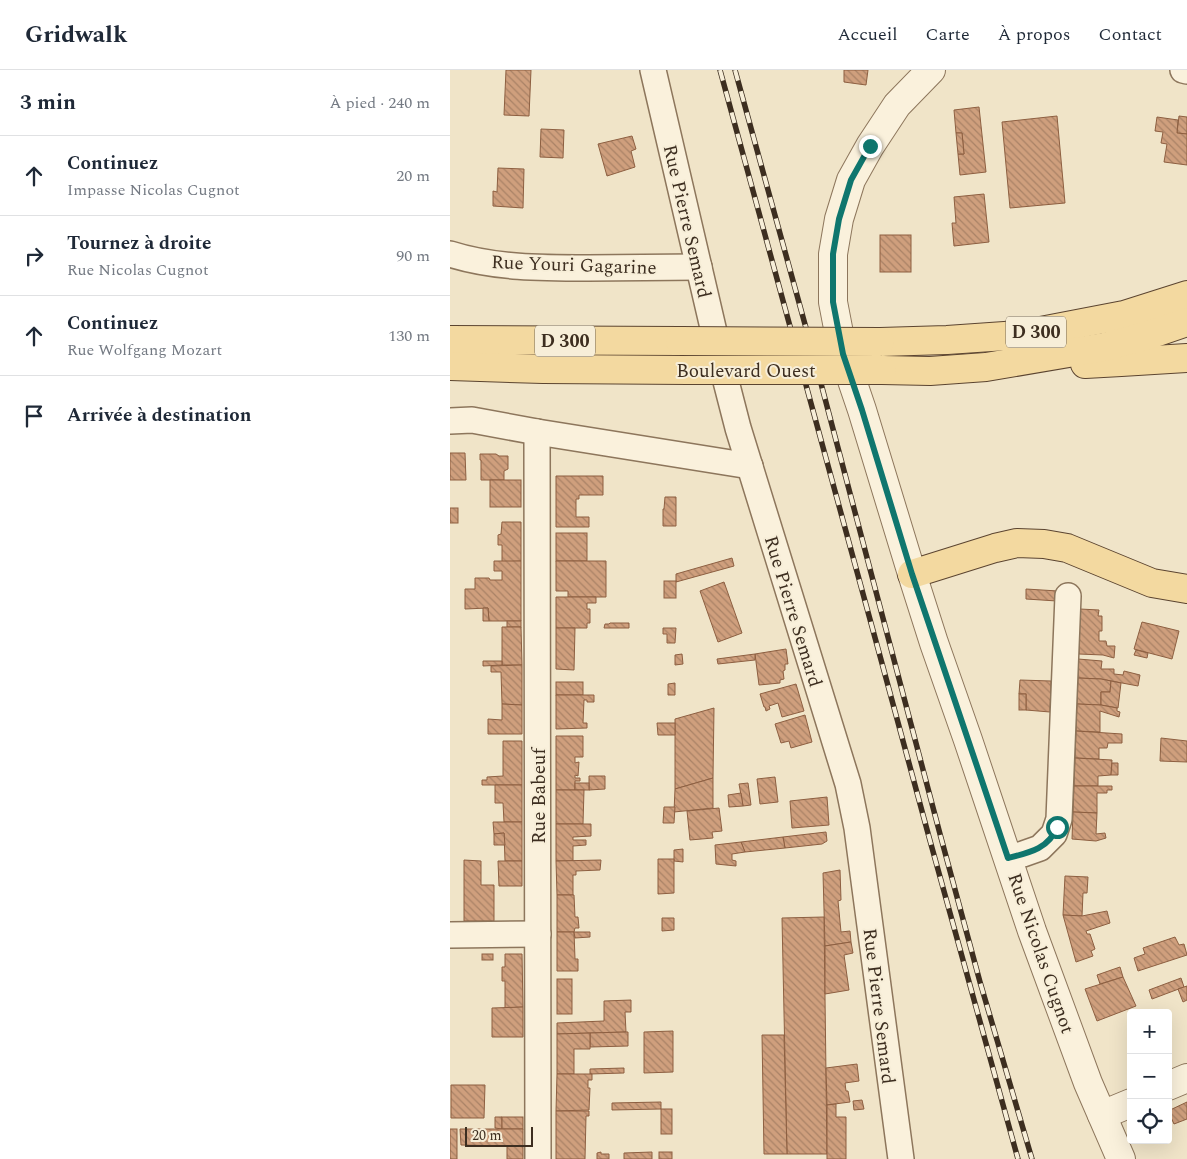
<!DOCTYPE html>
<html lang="fr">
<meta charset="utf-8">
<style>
:root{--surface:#fff;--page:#f6f6f7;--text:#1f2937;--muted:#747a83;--line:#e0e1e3}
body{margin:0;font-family:Spectral,serif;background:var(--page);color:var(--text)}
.controls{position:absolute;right:15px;bottom:15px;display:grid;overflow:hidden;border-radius:5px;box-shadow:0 5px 20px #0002}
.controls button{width:45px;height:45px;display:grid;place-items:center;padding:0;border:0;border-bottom:1px solid var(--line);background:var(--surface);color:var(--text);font:25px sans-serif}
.scale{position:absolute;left:15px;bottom:12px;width:68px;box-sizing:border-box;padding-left:5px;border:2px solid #3d2e20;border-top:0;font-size:14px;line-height:18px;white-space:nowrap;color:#3d2e20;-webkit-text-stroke:4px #f7eed8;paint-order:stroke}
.stop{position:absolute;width:15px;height:15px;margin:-11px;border:4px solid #0f766e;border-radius:50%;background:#fff}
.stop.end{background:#0f766e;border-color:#fff;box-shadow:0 1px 5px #0008}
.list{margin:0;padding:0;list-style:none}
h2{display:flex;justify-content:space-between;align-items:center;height:65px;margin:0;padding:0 20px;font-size:21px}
h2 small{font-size:16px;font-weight:400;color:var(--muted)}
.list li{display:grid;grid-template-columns:32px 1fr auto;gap:15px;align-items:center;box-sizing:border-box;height:80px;padding:0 20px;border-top:1px solid var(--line)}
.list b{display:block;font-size:19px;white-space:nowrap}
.list p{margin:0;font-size:16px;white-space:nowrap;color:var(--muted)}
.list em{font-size:16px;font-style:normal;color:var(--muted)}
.icon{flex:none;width:28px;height:28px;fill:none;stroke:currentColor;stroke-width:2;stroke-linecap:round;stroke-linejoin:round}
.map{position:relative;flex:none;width:737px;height:1089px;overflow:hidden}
header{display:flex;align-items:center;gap:30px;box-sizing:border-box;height:70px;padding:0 25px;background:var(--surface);border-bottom:1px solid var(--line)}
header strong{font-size:24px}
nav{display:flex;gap:28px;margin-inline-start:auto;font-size:18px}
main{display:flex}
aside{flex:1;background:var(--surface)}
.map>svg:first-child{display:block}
.building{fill:url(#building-back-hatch);stroke:#8d5f41}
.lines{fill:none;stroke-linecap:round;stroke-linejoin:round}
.minor-casing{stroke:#8d765c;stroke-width:28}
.tertiary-casing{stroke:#8d765c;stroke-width:30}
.primary-casing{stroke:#5b4430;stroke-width:30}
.minor{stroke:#faf1dc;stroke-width:25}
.tertiary{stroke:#faf1dc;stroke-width:28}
.primary{stroke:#f3d9a0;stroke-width:28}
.rail-casing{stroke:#3d2e20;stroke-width:5.5}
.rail{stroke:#f7eed8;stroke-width:4;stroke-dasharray:11;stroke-linecap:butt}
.primary-bridge-casing{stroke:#5b4430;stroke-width:30;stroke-linecap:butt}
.primary-bridge{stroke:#f3d9a0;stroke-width:28}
.route{stroke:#0f766e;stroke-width:6}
.labels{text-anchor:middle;stroke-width:4;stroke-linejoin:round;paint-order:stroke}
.shield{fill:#f7eed8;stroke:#756857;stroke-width:1}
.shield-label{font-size:18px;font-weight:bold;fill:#3d2e20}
.street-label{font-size:19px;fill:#3d2e20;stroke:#f7eed8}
</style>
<header>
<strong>Gridwalk</strong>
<nav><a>Accueil</a><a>Carte</a><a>À propos</a><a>Contact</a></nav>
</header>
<main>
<aside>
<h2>3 min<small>À pied · 240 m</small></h2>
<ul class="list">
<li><svg class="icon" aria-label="ahead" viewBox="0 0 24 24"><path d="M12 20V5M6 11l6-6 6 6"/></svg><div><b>Continuez</b><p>Impasse Nicolas Cugnot</p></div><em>20 m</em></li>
<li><svg class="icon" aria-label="right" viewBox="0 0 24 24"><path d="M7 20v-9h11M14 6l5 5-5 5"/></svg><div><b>Tournez à droite</b><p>Rue Nicolas Cugnot</p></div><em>90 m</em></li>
<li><svg class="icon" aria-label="ahead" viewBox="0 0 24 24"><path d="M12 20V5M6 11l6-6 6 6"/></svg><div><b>Continuez</b><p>Rue Wolfgang Mozart</p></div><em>130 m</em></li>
<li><svg class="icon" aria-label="arrive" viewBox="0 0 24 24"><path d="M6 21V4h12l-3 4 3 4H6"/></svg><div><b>Arrivée à destination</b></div></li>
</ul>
</aside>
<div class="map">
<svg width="737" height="1089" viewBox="0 0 737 1089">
<defs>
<pattern id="building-back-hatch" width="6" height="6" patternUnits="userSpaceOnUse" patternTransform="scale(1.25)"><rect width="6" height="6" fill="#cf9f7d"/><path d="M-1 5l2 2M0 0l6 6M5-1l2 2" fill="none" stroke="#a98266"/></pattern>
</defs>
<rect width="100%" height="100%" fill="#f0e4c8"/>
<g class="building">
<polygon points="56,0 81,0 79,46 54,45"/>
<polygon points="394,0 418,0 416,15 394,12"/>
<polygon points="529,37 536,102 510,105 508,84 514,84 512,63 506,63 504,40"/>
<polygon points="607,46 615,133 560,138 552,52"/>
<polygon points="729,46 737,47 737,64 727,63"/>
<polygon points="707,47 728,50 727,63 737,64 737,95 714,92 717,74 711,73 713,62 705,61"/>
<polygon points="91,59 114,60 113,88 90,87"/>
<polygon points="506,63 512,63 514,84 508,84"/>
<polygon points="182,66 186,79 181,81 185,97 157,106 148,74"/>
<polygon points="48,98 74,99 73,138 43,136 43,121 47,122"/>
<polygon points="534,124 539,172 504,176 502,153 506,153 504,127"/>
<rect x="430" y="165" width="31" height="37"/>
<polygon points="0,383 15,383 16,410 0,410"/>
<polygon points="30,384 46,384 49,386 58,386 58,399 54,401 54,410 31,410 31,390 30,390"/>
<polygon points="106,406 153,406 153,425 129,425 129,429 126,429 126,447 139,447 139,457 106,457"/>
<rect x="40" y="410" width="31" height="27"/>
<polygon points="215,427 226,427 226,456 213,456 213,439 214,439"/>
<rect x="0" y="438" width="8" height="15"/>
<polygon points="52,452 71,452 71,491 52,492 52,475 48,475 48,465 51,464"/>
<rect x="106" y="463" width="31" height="28"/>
<polygon points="282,488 284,496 226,512 226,504"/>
<polygon points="44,491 71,491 71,551 39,551 38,538 15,539 15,519 25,519 25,508 39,508 40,510 52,510 52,501 44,501"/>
<polygon points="106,491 156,491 156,527 118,527 118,521 106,521"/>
<rect x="214" y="511" width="12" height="17"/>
<polygon points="274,512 292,563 268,572 250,521"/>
<polygon points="576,519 608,521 607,531 576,529"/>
<polygon points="106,527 146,527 146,533 137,533 137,539 140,539 140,553 137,553 137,558 106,558"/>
<polygon points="33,538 38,538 39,551 33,551"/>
<polygon points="630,539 649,540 648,546 652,546 652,561 649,561 649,571 656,571 657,576 665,576 664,588 653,585 629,584"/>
<rect x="57" y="551" width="14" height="6"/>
<polygon points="692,552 729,561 722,589 684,579"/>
<polygon points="160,553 179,553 179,558 154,558 155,554 159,554"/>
<polygon points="52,557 71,557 72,595 52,595"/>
<polygon points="106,558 125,558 124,600 106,599"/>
<polygon points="213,558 226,558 225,573 217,573 217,564 213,564"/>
<polygon points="336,579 338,594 335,594 335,600 333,601 334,609 330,610 330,613 309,615 305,584"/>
<polygon points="686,580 698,583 697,588 684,585"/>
<polygon points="232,584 233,594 225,595 225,585"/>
<polygon points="305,584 305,590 268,594 267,589"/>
<polygon points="628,589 652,591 651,599 664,599 664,604 673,605 674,601 690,605 688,616 651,609 628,608"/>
<polygon points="33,591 52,591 52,595 33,596"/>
<polygon points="72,595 72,635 52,634 51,602 41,602 41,596"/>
<polygon points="628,608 651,609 661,611 660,622 651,622 651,635 627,634"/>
<polygon points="570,610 601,611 600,642 576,640 576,624 569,624"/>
<polygon points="661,611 671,613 668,638 651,635 651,622 660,622"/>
<rect x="106" y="612" width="27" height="13"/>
<polygon points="225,613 225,625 218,625 218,614"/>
<polygon points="346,614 354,641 332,647 328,633 319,636 320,639 316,641 315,637 314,637 310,624"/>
<rect x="569" y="624" width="7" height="16"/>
<polygon points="106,625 144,625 144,632 137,632 137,630 134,630 133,653 137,653 137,658 106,659"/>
<polygon points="52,634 72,635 72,664 38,664 38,649 52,650"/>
<polygon points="627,634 651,635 667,638 667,641 670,642 669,647 650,641 650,662 626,661"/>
<polygon points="264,638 263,708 225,719 225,649"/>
<polygon points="355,645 362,672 341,678 339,671 331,673 325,654"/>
<polygon points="207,653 225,653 225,665 208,665"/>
<polygon points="626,661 672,664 672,673 658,673 657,678 649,678 649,689 625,688"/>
<polygon points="106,666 133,666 133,687 125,687 125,693 129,692 128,706 125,705 125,708 130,708 130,711 125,711 125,720 106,720"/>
<polygon points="711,668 737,671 737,692 710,691"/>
<polygon points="53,671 72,671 72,715 32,715 32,710 37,710 37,707 53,706"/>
<polygon points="625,688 662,690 661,705 648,706 648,716 624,716"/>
<polygon points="662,693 668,693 668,705 661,705"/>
<polygon points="139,706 155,706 155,719 139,720"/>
<polygon points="325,707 328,732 310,734 307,709"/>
<polygon points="263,708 263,738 224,742 225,719"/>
<rect x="125" y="713" width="14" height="7"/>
<polygon points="298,713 301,735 293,736 289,714"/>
<polygon points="45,715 72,715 72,752 54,752 53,733 45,733"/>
<polygon points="624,716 662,716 662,720 657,720 657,723 647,723 647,743 623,742"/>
<polygon points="106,720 134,720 133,754 106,754"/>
<polygon points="291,723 293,736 279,737 278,725"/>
<polygon points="377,727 379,755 342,758 340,731"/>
<polygon points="214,737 225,737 224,753 213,753"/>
<polygon points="269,738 272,761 262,762 263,768 240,770 237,741"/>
<polygon points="623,742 647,743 646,764 655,763 656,768 646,771 622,769"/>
<polygon points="43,752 72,752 72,791 55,791 54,763 44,764"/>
<polygon points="106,754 141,754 141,766 123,767 123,770 136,770 136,775 123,776 123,791 106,791"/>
<polygon points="376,762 377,771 372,774 335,778 333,767"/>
<polygon points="54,763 55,775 44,775 44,764"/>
<polygon points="333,767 335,778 295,782 291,772"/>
<polygon points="291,772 295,782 282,784 282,790 286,791 286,796 266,794 265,775"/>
<polygon points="233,779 233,792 224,791 224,780"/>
<polygon points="208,789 224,789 224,823 208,824"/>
<polygon points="14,790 31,791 31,815 44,815 44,851 14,851"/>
<polygon points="151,790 150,800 126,801 126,805 123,805 123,825 107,825 106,791"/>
<polygon points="48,791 72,791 72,816 49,816"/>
<polygon points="390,800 391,830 388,831 391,862 400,861 401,872 375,876 373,803"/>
<polygon points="615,806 638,807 637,823 633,823 632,846 613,845"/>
<polygon points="107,825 124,825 125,847 128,847 129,858 125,858 124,862 107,862"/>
<polygon points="657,841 660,853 636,861 637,864 640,864 645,879 641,881 643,886 626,892 613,845 632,846"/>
<polygon points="374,847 377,1084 337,1084 332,848"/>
<polygon points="212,848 224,848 224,860 212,861"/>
<polygon points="107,862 124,862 125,889 128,889 128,901 107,901"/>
<polygon points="124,862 140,862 140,867 125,868"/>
<polygon points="725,867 729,875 734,874 737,885 688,901 684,888 695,884 693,878"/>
<polygon points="401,872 403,883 394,885 399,920 375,924 375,876"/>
<rect x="32" y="884" width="11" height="6"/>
<polygon points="55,884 72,884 73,937 55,938 55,911 52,911 52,897 55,897"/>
<polygon points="670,897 673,907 650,914 647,905"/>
<polygon points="673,907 686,936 647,951 635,919"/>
<polygon points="731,908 734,917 702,929 699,920"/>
<rect x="107" y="909" width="15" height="35"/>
<polygon points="737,916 737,930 733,932 728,919"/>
<polygon points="181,930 181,942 175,942 176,962 107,964 107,953 154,951 154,931"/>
<polygon points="73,937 73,967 42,967 42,938"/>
<polygon points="223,961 223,1002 194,1003 194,962"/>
<polygon points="176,962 178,962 178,976 140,977 140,963"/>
<polygon points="140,963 140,979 124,979 124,1004 107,1004 107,964"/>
<polygon points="312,965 334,965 337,1084 314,1084"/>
<polygon points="407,994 409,1011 395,1013 396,1021 398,1021 400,1032 377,1035 376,998"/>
<polygon points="174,998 174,1003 140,1004 140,999"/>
<polygon points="107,1004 142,1004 142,1010 138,1010 138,1018 140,1018 139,1040 106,1041"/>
<polygon points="1,1015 35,1015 34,1048 1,1048"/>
<polygon points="412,1030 414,1039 404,1040 403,1031"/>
<polygon points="211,1032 211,1039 162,1040 162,1033"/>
<polygon points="737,1032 737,1049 724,1054 718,1041"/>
<polygon points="386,1034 386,1047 396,1047 396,1089 377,1089 377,1035"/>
<rect x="211" y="1039" width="11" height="25"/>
<polygon points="106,1041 139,1041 139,1046 136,1046 135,1089 106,1089"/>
<polygon points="45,1047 52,1047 52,1059 45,1058"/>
<rect x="52" y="1047" width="21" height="12"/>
<rect x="0" y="1059" width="7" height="30"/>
<polygon points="10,1059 73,1059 73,1089 57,1089 57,1076 11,1075"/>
<polygon points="151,1082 151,1084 159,1084 159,1089 147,1089 147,1083"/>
<polygon points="202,1082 202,1089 174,1089 174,1083"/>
<rect x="209" y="1082" width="13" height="7"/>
</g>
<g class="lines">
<g class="minor-casing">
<g id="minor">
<polyline points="203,0 271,292 288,358 398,714 407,758 451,1089"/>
<polyline points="733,0 737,1"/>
<path d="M0,184c44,14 92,14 138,14 37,0 74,-1 111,-1"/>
<polyline points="0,351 22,350 87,362 300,396"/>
<polyline points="87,362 88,1089"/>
<polyline points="558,788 573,784 590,778 604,764 609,749 618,526"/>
<polyline points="0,865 88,864"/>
</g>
</g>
<g class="tertiary-casing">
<g id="tertiary">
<polyline points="481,0 447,35 420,76 401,110 389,149 383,184 383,232 393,284 412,340 462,504 484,573 518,670 582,861 638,1013 671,1089"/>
<polyline points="718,1016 737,1008"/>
<polyline points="652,1045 681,1033"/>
</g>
</g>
<g class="primary-casing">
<g id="primary">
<polyline points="0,270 230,271"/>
<polyline points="430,272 497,270 570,265 674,245 737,225"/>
<polyline points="635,294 671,292 737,288"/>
<polyline points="0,296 93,299 238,300"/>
<polyline points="432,300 480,301 536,297 654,277 696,266 737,252"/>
<polyline points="462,504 545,478 567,473 594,474 617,478 702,513 737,519"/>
</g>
</g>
<use href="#minor" class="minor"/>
<use href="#tertiary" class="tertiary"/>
<use href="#primary" class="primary"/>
<g class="rail-casing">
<g id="rail">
<polyline points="270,0 430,586 479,767 568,1089"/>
<polyline points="285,0 364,287 490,764 530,912 582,1089"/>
</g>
</g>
<use href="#rail" class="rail"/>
<g class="primary-bridge-casing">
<g id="primary-bridge">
<polyline points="230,271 430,272"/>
<polyline points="238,300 432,300"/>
</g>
</g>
<use href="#primary-bridge" class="primary-bridge"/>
</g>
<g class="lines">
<path class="route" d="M420,76l-19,34 -12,39 -6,35v48l10,52 19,56 50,164 96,284c20,-5 41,-9 49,-31"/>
</g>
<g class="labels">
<g class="shield">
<rect x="556" y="246.5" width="60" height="31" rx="4"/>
<rect x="85" y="255.5" width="60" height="31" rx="4"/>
</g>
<g class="shield-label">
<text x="586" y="268">D 300</text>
<text x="115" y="277">D 300</text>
</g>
<g class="street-label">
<text transform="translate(238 151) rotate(77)" y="7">Rue Pierre Semard</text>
<text transform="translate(124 194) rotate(2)" y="7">Rue Youri Gagarine</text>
<text x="296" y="307">Boulevard Ouest</text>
<text transform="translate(344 541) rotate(73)" y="7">Rue Pierre Semard</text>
<text transform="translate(88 726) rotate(-90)" y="7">Rue Babeuf</text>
<text transform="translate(592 883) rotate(71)" y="7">Rue Nicolas Cugnot</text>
<text transform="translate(430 936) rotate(83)" y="7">Rue Pierre Semard</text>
</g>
</g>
</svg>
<div class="controls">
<button>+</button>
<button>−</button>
<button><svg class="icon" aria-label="locate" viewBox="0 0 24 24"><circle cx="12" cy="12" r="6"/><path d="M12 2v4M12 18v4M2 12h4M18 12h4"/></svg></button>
</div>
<div class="scale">20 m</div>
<div class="stop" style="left:607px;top:757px"></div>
<div class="stop end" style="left:420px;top:76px"></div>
</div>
</main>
